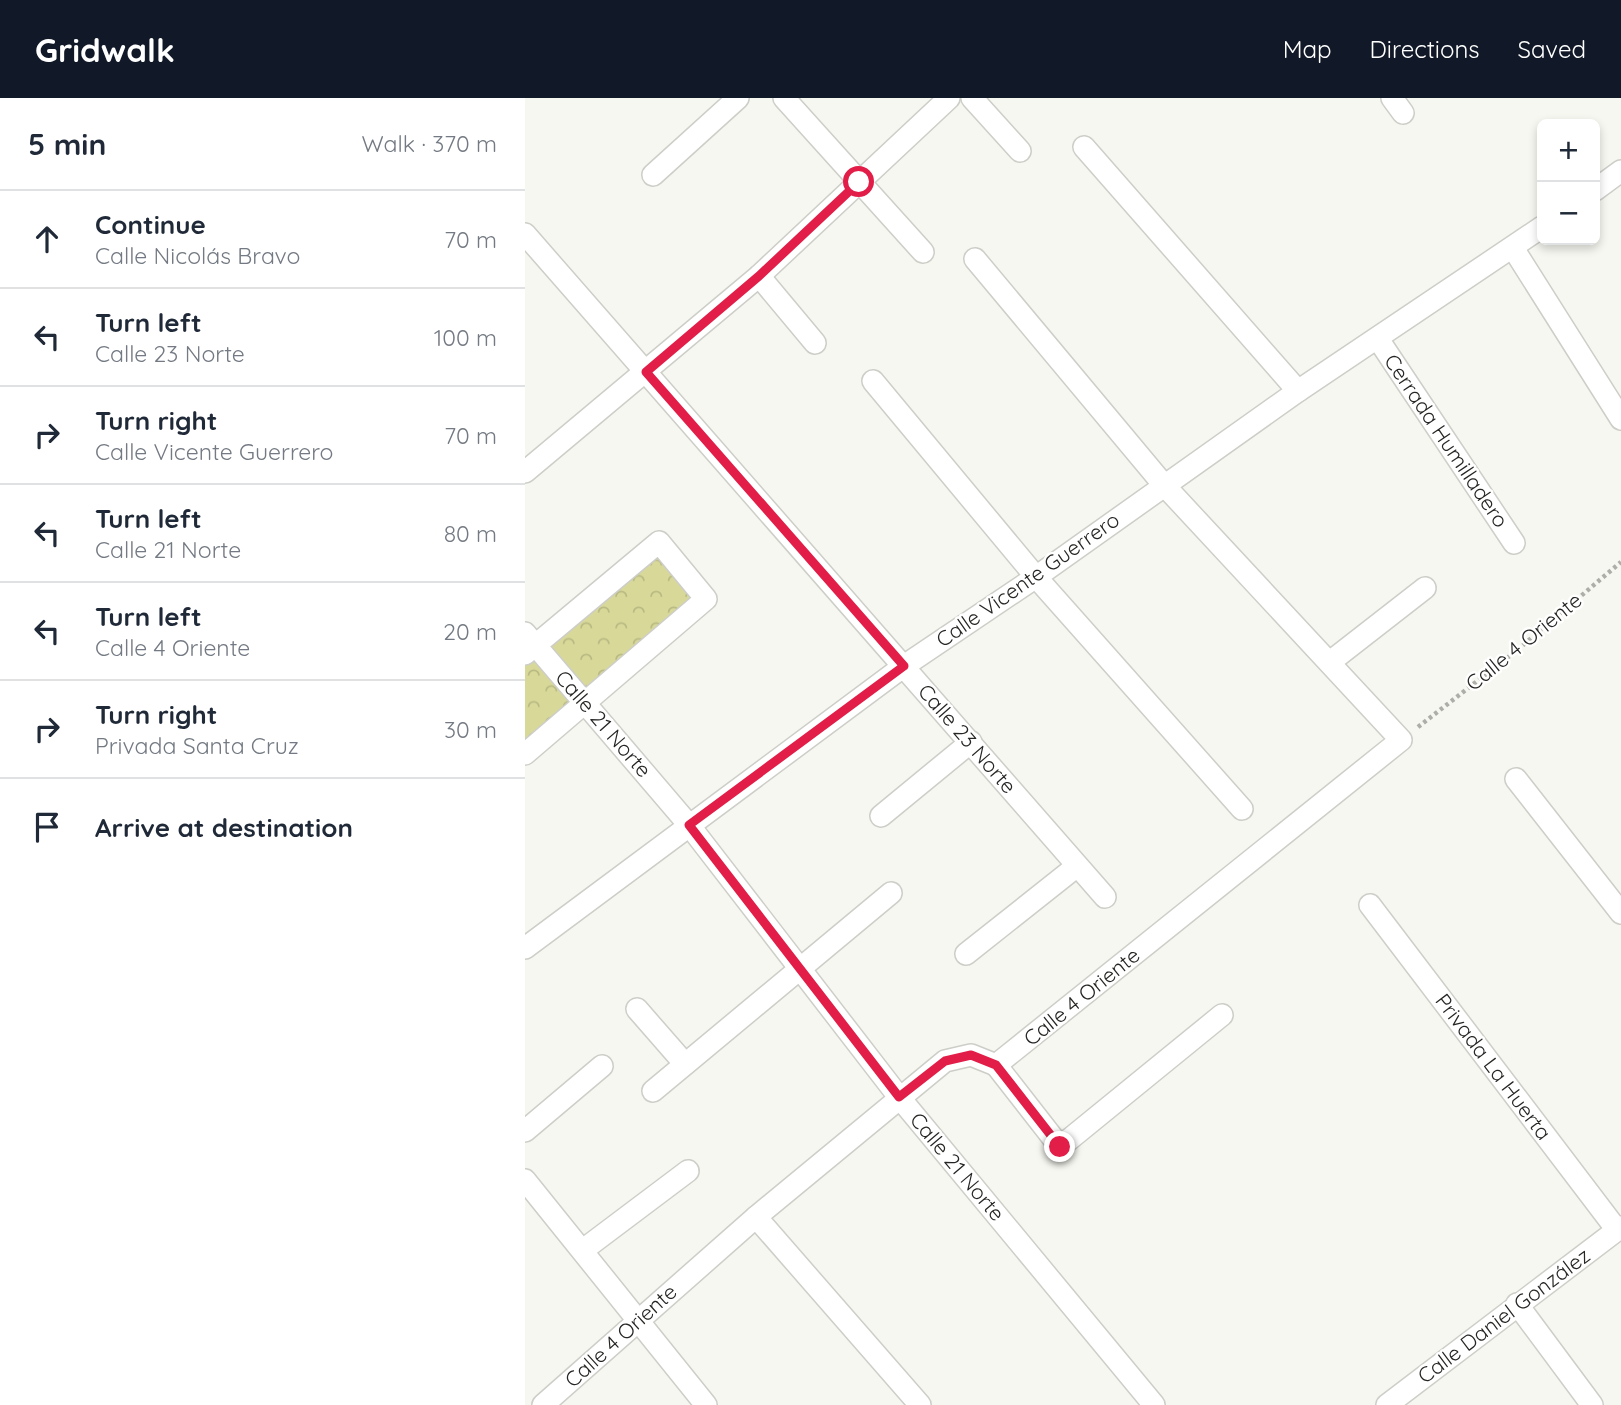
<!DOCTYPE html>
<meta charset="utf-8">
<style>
:root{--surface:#fff;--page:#f6f6f7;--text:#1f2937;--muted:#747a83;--line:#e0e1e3;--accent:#111827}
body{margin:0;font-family:Quicksand,sans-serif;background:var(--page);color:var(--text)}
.controls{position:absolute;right:21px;top:21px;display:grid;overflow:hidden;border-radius:10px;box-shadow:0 4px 10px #0003}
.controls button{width:63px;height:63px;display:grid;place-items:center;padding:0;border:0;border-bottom:2px solid var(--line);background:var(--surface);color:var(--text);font:35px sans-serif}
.stop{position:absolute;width:21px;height:21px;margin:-16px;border:5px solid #e11d48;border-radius:50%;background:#fff}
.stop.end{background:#e11d48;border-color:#fff;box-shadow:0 2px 7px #0008}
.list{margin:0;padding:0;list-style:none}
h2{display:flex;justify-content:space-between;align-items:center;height:91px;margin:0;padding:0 28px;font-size:30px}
h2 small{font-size:23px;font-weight:400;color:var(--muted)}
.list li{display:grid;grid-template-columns:46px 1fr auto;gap:21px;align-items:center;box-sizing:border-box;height:98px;padding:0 28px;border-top:2px solid var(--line)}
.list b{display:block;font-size:26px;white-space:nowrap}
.list p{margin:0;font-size:23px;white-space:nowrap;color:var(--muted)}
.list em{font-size:23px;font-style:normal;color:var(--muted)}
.icon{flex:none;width:38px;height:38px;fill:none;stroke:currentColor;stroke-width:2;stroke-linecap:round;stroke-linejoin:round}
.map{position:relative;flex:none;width:1096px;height:1307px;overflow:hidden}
header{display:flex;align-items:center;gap:42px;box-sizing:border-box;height:98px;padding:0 35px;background:var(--accent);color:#fff}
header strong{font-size:33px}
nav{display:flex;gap:38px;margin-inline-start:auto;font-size:24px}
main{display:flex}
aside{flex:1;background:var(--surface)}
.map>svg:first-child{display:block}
.park{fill:url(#park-crowns)}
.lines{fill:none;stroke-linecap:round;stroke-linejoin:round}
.minor-casing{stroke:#cdcec8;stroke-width:24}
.path{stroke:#adaea9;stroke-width:4.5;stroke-dasharray:3.5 3.5;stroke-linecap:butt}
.minor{stroke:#fff;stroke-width:21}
.route{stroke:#e11d48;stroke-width:9}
.labels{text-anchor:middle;stroke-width:5;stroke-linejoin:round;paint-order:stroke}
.street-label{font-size:21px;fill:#262624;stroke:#fff}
</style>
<header>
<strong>Gridwalk</strong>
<nav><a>Map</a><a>Directions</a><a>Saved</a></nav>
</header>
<main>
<aside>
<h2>5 min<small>Walk · 370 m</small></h2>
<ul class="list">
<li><svg class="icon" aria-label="ahead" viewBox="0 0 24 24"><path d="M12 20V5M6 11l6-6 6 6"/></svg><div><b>Continue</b><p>Calle Nicolás Bravo</p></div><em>70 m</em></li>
<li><svg class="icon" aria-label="left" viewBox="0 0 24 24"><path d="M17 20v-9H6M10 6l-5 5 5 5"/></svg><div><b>Turn left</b><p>Calle 23 Norte</p></div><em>100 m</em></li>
<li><svg class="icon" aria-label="right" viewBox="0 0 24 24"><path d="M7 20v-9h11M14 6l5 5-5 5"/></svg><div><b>Turn right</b><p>Calle Vicente Guerrero</p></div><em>70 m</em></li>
<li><svg class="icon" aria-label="left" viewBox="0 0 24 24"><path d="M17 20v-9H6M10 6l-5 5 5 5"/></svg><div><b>Turn left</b><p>Calle 21 Norte</p></div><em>80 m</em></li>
<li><svg class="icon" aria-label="left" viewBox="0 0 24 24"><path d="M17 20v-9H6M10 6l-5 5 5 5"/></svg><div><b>Turn left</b><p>Calle 4 Oriente</p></div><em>20 m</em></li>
<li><svg class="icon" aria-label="right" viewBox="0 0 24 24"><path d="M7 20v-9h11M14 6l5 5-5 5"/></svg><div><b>Turn right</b><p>Privada Santa Cruz</p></div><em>30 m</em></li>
<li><svg class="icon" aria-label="arrive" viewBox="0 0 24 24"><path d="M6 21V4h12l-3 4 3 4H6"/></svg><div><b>Arrive at destination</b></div></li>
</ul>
</aside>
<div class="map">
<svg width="1096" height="1307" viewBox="0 0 1096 1307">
<defs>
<pattern id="park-crowns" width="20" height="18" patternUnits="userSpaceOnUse" patternTransform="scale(1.75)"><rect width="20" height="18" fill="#d8d998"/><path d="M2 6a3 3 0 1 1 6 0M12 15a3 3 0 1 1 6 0" fill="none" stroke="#b9ba83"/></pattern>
</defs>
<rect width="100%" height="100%" fill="#f6f7f0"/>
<polygon class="park" points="133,451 177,502 0,650 0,563"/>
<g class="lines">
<g class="minor-casing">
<g id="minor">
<polyline points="259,0 398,154"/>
<polyline points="447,0 495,53"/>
<polyline points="867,0 878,15"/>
<polyline points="559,49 773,293"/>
<polyline points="128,77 213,0"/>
<polyline points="1070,92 1096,73"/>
<polyline points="0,136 580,799"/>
<polyline points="988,150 1096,321"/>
<polyline points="450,161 638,386 876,642 471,967"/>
<polyline points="234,178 290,245"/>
<polyline points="853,241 989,445"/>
<polyline points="348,283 511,479 717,711"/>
<polyline points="0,374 234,178 424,0"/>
<polyline points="0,535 164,727 374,999 629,1307"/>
<polyline points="0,556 134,444 181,501 0,656"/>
<polyline points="805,564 900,490"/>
<polyline points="991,681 1096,815"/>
<polyline points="356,718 446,644"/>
<polyline points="845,807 1092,1132"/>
<polyline points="0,850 379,568 511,479 773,293 1017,129"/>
<polyline points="441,856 552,768"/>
<polyline points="112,911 160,966"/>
<polyline points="471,967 535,1049 697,917"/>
<polyline points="128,993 366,795"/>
<polyline points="0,1033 77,968"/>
<polyline points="0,1082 181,1307"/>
<polyline points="231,1119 395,1307"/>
<polyline points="58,1152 163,1073"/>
<polyline points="992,1206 1067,1307"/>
<polyline points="18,1307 231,1119 420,963 446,957 471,967"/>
<polyline points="862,1307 1096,1129"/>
</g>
</g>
<polyline class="path" points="893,629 991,553 1096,464"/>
<use href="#minor" class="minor"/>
</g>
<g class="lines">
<polyline class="route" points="334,84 234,178 121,274 379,568 164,727 374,999 420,963 446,957 471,967 535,1049"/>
</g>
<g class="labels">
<g class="street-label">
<text transform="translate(921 343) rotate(56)" y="7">Cerrada Humilladero</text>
<text transform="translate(503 482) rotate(-35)" y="7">Calle Vicente Guerrero</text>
<text transform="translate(999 544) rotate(-39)" y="7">Calle 4 Oriente</text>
<text transform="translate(78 626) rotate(49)" y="7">Calle 21 Norte</text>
<text transform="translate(442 641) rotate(49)" y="7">Calle 23 Norte</text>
<text transform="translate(557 899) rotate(-39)" y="7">Calle 4 Oriente</text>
<text transform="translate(968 969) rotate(53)" y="7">Privada La Huerta</text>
<text transform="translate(432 1069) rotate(50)" y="7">Calle 21 Norte</text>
<text transform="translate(979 1218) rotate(-37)" y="7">Calle Daniel González</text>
<text transform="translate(96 1238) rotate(-42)" y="7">Calle 4 Oriente</text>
</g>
</g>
</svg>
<div class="controls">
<button>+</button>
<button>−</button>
</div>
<div class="stop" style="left:334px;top:84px"></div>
<div class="stop end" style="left:535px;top:1049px"></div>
</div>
</main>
